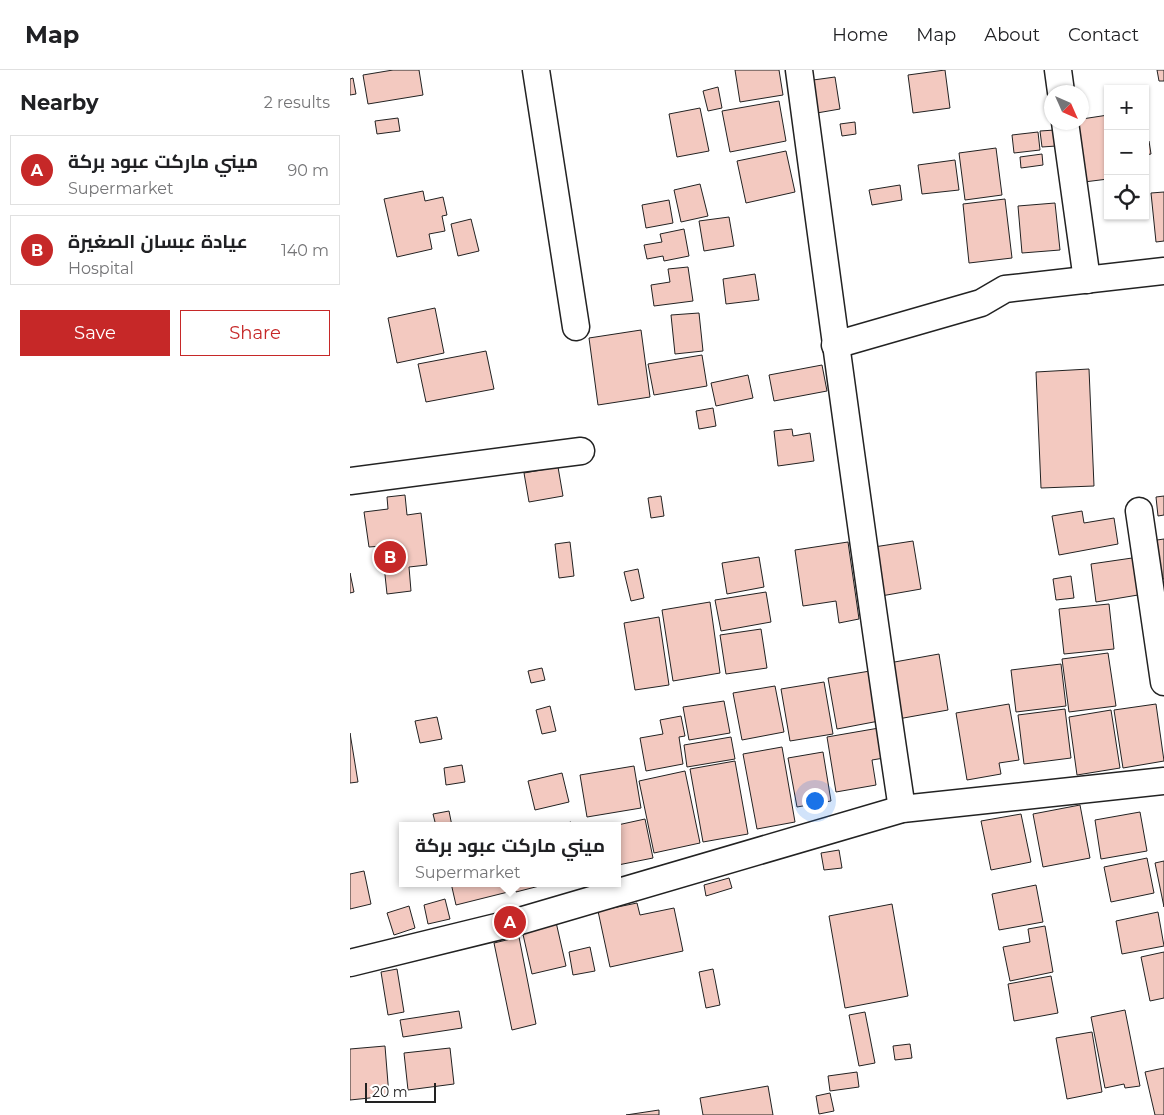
<!DOCTYPE html>
<meta charset="utf-8">
<style>
:root{--surface:#fff;--page:#f2f2f2;--text:#202124;--muted:#757577;--line:#e0e0e0;--accent:#c62828}
body{margin:0;font-family:Montserrat,Cairo,sans-serif;background:var(--page);color:var(--text)}
.controls{position:absolute;right:15px;top:15px;display:grid;overflow:hidden;border-radius:0px;box-shadow:0 1px 4px #0004}
.controls button{width:45px;height:45px;display:grid;place-items:center;padding:0;border:0;border-bottom:1px solid var(--line);background:var(--surface);color:var(--text);font:25px sans-serif}
.compass{position:absolute;left:694px;top:15px;width:45px;height:45px;border-radius:50%;background:var(--surface);box-shadow:0 1px 4px #0004;rotate:135deg}
.scale{position:absolute;left:15px;bottom:12px;width:71px;box-sizing:border-box;padding-left:5px;border:2px solid #222;border-top:0;font-size:14px;line-height:18px;white-space:nowrap;color:#222;-webkit-text-stroke:4px #fff;paint-order:stroke}
.you{position:absolute;left:464px;top:730px;width:18px;height:18px;margin:-12px;border:4px solid #fff;border-radius:50%;background:#1a73e8;box-shadow:0 0 0 8px #1a73e833}
.badge{display:grid;place-items:center;width:32px;height:32px;border-radius:50%;background:var(--accent);color:#fff;font-size:16px;font-weight:700}
.pin{position:absolute;translate:-50% -50%;border:2px solid #fff;box-shadow:0 1px 5px #0006}
.popup{position:absolute;left:49px;top:752px;width:222px;height:65px;box-sizing:border-box;display:grid;place-content:center;border-radius:0px;background:var(--surface);filter:drop-shadow(0 1px 4px #0005);font-size:16px;white-space:nowrap;color:var(--muted)}
.popup b{font-size:19px;color:var(--text)}
.popup::after{content:'';position:absolute;left:50%;top:100%;margin-left:-10px;border:10px solid transparent;border-top-color:var(--surface)}
.list{margin:0;padding:0;list-style:none}
h2{display:flex;justify-content:space-between;align-items:center;height:65px;margin:0;padding:0 20px;font-size:21px}
h2 small{font-size:16px;font-weight:400;color:var(--muted)}
.list li{display:grid;grid-template-columns:32px 1fr auto;gap:15px;align-items:center;box-sizing:border-box;height:70px;margin:0 10px 10px;padding:0 10px;border:1px solid var(--line);border-radius:0px}
.list b{display:block;font-size:19px;white-space:nowrap}
.list p{margin:0;font-size:16px;white-space:nowrap;color:var(--muted)}
.list em{font-size:16px;font-style:normal;color:var(--muted)}
.actions{display:flex;gap:10px;padding:15px 20px}
.actions a{flex:1;padding:11px 0;border:1px solid var(--accent);border-radius:0px;text-align:center;font-size:18px;color:var(--accent)}
.actions .main{background:var(--accent);color:#fff}
.icon{flex:none;width:28px;height:28px;fill:none;stroke:currentColor;stroke-width:2;stroke-linecap:round;stroke-linejoin:round}
.map{position:relative;flex:none;width:814px;height:1045px;overflow:hidden}
header{display:flex;align-items:center;gap:30px;box-sizing:border-box;height:70px;padding:0 25px;background:var(--surface);border-bottom:1px solid var(--line)}
header strong{font-size:24px}
nav{display:flex;gap:28px;margin-inline-start:auto;font-size:18px}
main{display:flex}
aside{flex:1;background:var(--surface)}
.map>svg:first-child{display:block}
.building{fill:#f3c9c0;stroke:#222}
.lines{fill:none;stroke-linecap:round;stroke-linejoin:round}
.minor-casing{stroke:#222;stroke-width:29}
.minor{stroke:#fff;stroke-width:26}
</style>
<header>
<strong>Map</strong>
<nav><a>Home</a><a>Map</a><a>About</a><a>Contact</a></nav>
</header>
<main>
<aside>
<h2>Nearby<small>2 results</small></h2>
<ul class="list">
<li><span class="badge">A</span><div><b>ميني ماركت عبود بركة</b><p>Supermarket</p></div><em>90 m</em></li>
<li><span class="badge">B</span><div><b>عيادة عبسان الصغيرة</b><p>Hospital</p></div><em>140 m</em></li>
</ul>
<div class="actions"><a class="main">Save</a><a>Share</a></div>
</aside>
<div class="map">
<svg width="814" height="1045" viewBox="0 0 814 1045">
<rect width="100%" height="100%" fill="#fff"/>
<g class="building">
<polygon points="43,0 69,0 73,25 18,34 13,5"/>
<polygon points="385,0 429,0 433,25 390,32"/>
<polygon points="595,0 600,38 563,43 558,5"/>
<polygon points="807,0 814,0 814,11 809,11"/>
<polygon points="485,7 490,39 461,44 456,11"/>
<polygon points="3,8 6,24 0,25 0,9"/>
<polygon points="368,17 372,38 358,41 353,21"/>
<polygon points="429,31 436,71 380,82 372,41"/>
<polygon points="350,38 359,81 327,87 319,44"/>
<polygon points="795,44 798,59 795,60"/>
<polygon points="758,45 758,109 726,113 718,52 732,52 732,49"/>
<polygon points="48,48 50,61 27,64 25,51"/>
<polygon points="505,52 506,64 492,66 490,54"/>
<polygon points="705,60 706,76 692,77 690,61"/>
<polygon points="688,62 690,80 664,83 662,65"/>
<polygon points="795,71 799,71 801,84 795,85"/>
<polygon points="646,78 652,125 615,130 609,83"/>
<polygon points="436,81 445,122 396,133 387,91"/>
<polygon points="692,84 693,95 671,98 670,87"/>
<polygon points="605,90 609,120 572,124 568,95"/>
<polygon points="350,114 358,146 331,152 324,120"/>
<polygon points="550,115 552,130 522,135 519,120"/>
<polygon points="73,121 75,131 93,127 97,145 92,146 95,161 79,164 82,179 47,187 34,129"/>
<polygon points="814,122 814,171 806,172 801,123"/>
<polygon points="655,129 662,188 619,193 613,134"/>
<polygon points="319,130 323,153 296,158 292,135"/>
<polygon points="705,133 710,180 672,183 668,136"/>
<polygon points="379,147 384,176 354,181 349,151"/>
<polygon points="121,149 129,181 108,186 101,154"/>
<polygon points="334,159 339,186 314,191 313,186 297,189 294,175 312,172 310,164"/>
<polygon points="338,197 343,231 304,236 301,215 320,212 318,199"/>
<polygon points="405,204 409,230 376,234 373,209"/>
<polygon points="85,238 94,283 47,293 38,248"/>
<polygon points="349,243 353,281 325,284 321,245"/>
<polygon points="291,260 300,327 248,335 239,268"/>
<polygon points="136,281 144,319 76,332 68,294"/>
<polygon points="352,285 357,316 304,325 298,294"/>
<polygon points="472,295 477,321 424,331 419,305"/>
<polygon points="739,299 744,416 691,418 686,302"/>
<polygon points="398,305 403,328 366,336 361,313"/>
<polygon points="363,338 366,356 349,359 346,341"/>
<polygon points="442,359 443,366 460,363 464,391 428,396 424,361"/>
<polygon points="208,397 213,426 179,432 174,403"/>
<polygon points="55,425 57,445 71,443 77,495 59,497 61,521 37,524 32,476 19,477 14,442 38,439 37,427"/>
<polygon points="311,426 314,446 301,448 298,428"/>
<polygon points="814,426 814,445 808,446 806,427"/>
<polygon points="732,441 734,453 764,448 768,474 709,485 702,446"/>
<polygon points="814,469 814,509 811,509 807,470"/>
<polygon points="563,471 571,519 531,526 524,477"/>
<polygon points="220,472 224,506 209,508 205,474"/>
<polygon points="498,472 509,549 489,553 486,531 453,536 445,480"/>
<polygon points="409,487 414,517 377,524 372,493"/>
<polygon points="789,487 794,524 746,532 741,494"/>
<polygon points="288,499 294,528 281,531 274,502"/>
<polygon points="0,503 4,522 0,523"/>
<polygon points="721,506 724,528 706,530 703,509"/>
<polygon points="416,522 421,552 371,561 365,530"/>
<polygon points="360,532 370,603 323,611 312,540"/>
<polygon points="759,534 764,579 714,584 709,539"/>
<polygon points="309,547 319,615 285,620 274,553"/>
<polygon points="411,559 417,598 376,604 370,565"/>
<polygon points="758,583 766,636 719,642 712,589"/>
<polygon points="589,584 598,640 548,649 539,593"/>
<polygon points="711,594 716,636 666,642 661,600"/>
<polygon points="192,598 195,610 181,613 178,601"/>
<polygon points="520,601 529,651 487,659 478,608"/>
<polygon points="474,612 483,664 440,671 431,619"/>
<polygon points="425,616 434,662 392,670 383,623"/>
<polygon points="374,631 380,663 339,670 333,637"/>
<polygon points="659,634 669,690 649,693 651,704 617,710 606,643"/>
<polygon points="806,634 814,691 773,698 764,640"/>
<polygon points="200,636 206,661 192,664 186,640"/>
<polygon points="715,639 721,688 674,694 668,645"/>
<polygon points="761,640 770,698 727,705 719,647"/>
<polygon points="331,646 335,666 329,667 333,694 296,701 290,668 313,664 310,650"/>
<polygon points="87,647 92,669 70,673 65,651"/>
<polygon points="529,658 534,688 522,690 526,715 486,722 477,667"/>
<polygon points="0,663 8,712 0,713"/>
<polygon points="381,667 385,689 337,697 334,675"/>
<polygon points="432,677 445,752 407,759 393,684"/>
<polygon points="473,682 481,731 447,737 438,688"/>
<polygon points="385,691 398,764 353,772 340,699"/>
<polygon points="112,695 115,712 96,715 94,698"/>
<polygon points="284,696 291,738 237,747 230,705"/>
<polygon points="335,701 350,773 304,783 289,711"/>
<polygon points="212,703 219,732 185,740 178,711"/>
<polygon points="730,735 740,788 693,797 683,744"/>
<polygon points="99,741 102,756 86,756 83,744"/>
<polygon points="790,742 797,781 751,789 745,750"/>
<polygon points="671,744 681,792 641,800 631,751"/>
<polygon points="295,749 303,788 268,795 268,756 263,756"/>
<polygon points="221,752 221,756 207,756"/>
<polygon points="489,780 492,798 474,800 471,783"/>
<polygon points="797,788 804,823 761,832 754,797"/>
<polygon points="814,791 814,837 805,793"/>
<polygon points="14,801 21,834 0,839 0,804"/>
<polygon points="379,808 382,818 356,826 354,815"/>
<polygon points="101,813 161,813 162,821 106,835"/>
<polygon points="164,813 201,813 166,822"/>
<polygon points="686,815 693,852 649,860 642,824"/>
<polygon points="95,829 100,849 78,854 74,835"/>
<polygon points="287,833 290,845 324,838 333,881 260,897 248,841"/>
<polygon points="542,834 558,926 495,938 479,846"/>
<polygon points="59,836 65,858 44,865 37,843"/>
<polygon points="808,842 814,876 772,884 766,851"/>
<polygon points="206,852 216,896 182,904 172,860"/>
<polygon points="695,856 703,902 660,911 653,877 680,872 678,859"/>
<polygon points="169,867 186,954 162,960 144,873"/>
<polygon points="240,877 245,901 223,905 219,882"/>
<polygon points="814,882 814,928 800,931 791,887"/>
<polygon points="47,899 54,942 38,945 31,902"/>
<polygon points="363,899 370,935 356,938 349,902"/>
<polygon points="701,906 708,943 664,951 658,914"/>
<polygon points="775,940 790,1016 775,1018 774,1014 755,1018 741,947"/>
<polygon points="109,941 112,958 53,967 50,950"/>
<polygon points="515,942 525,993 509,996 499,945"/>
<polygon points="742,962 752,1022 717,1029 706,968"/>
<polygon points="560,974 562,988 545,990 543,976"/>
<polygon points="35,976 39,1026 0,1030 0,979"/>
<polygon points="100,978 104,1014 58,1020 54,983"/>
<polygon points="814,998 814,1045 805,1045 795,1002"/>
<polygon points="507,1002 509,1017 480,1021 478,1006"/>
<polygon points="418,1016 423,1045 353,1045 350,1028"/>
<polygon points="480,1023 484,1041 469,1044 466,1026"/>
<polygon points="309,1040 309,1045 276,1045"/>
</g>
<g class="lines">
<g class="minor-casing">
<g id="minor">
<polyline points="186,0 226,257"/>
<path d="M449,0c33,247 66,493 103,739"/>
<polyline points="708,0 711,22"/>
<polyline points="715,52 737,210"/>
<polyline points="485,275 631,233 655,219 814,201"/>
<polyline points="0,411 231,381"/>
<polyline points="789,441 814,612"/>
<polyline points="0,893 163,853 552,739 814,711"/>
</g>
</g>
<use href="#minor" class="minor"/>
</g>
</svg>
<div class="controls">
<button>+</button>
<button>−</button>
<button><svg class="icon" aria-label="locate" viewBox="0 0 24 24"><circle cx="12" cy="12" r="6"/><path d="M12 2v4M12 18v4M2 12h4M18 12h4"/></svg></button>
</div>
<svg class="compass" viewBox="-18 -18 36 36"><path d="M0-13l5 13h-10z" fill="#e53935"/><path d="M0 13l5-13h-10z" fill="#757577"/></svg>
<div class="scale">20 m</div>
<div class="you"></div>
<div class="pin badge" style="left:160px;top:852px">A</div>
<div class="popup"><b>ميني ماركت عبود بركة</b>Supermarket</div>
<div class="pin badge" style="left:40px;top:487px">B</div>
</div>
</main>
